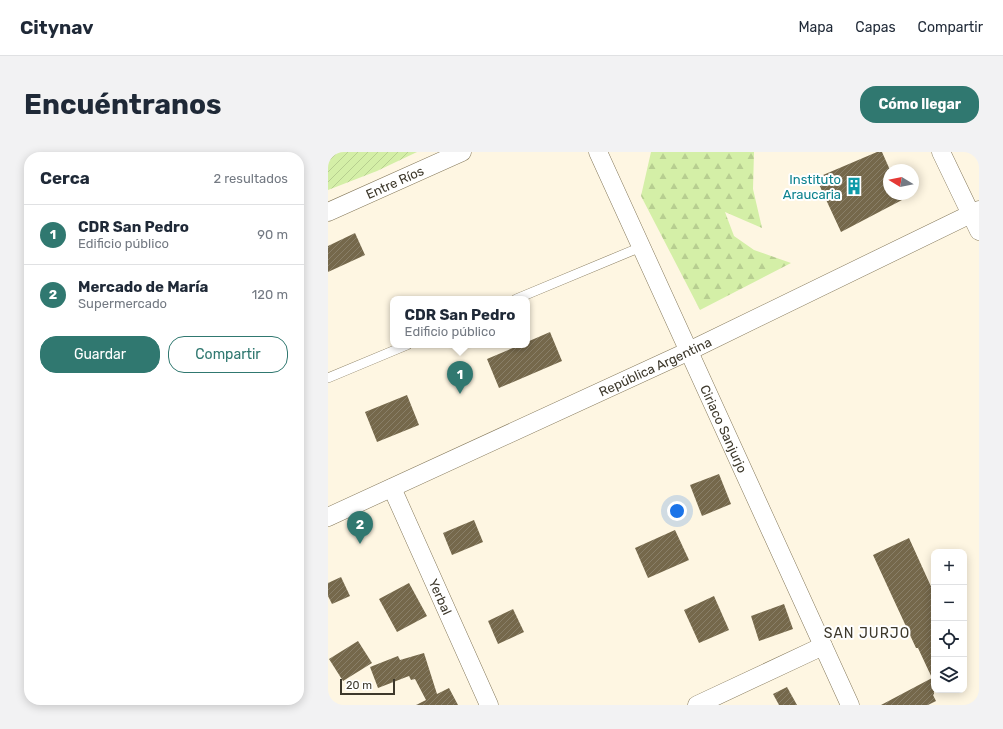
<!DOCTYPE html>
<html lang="es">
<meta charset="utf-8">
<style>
:root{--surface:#fff;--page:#f2f2f3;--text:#1f2937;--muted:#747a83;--line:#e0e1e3;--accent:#307870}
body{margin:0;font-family:Rubik,sans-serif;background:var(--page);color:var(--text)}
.controls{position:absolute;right:12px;bottom:12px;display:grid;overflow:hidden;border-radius:8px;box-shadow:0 2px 10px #0003}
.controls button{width:36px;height:36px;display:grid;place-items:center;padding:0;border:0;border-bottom:1px solid var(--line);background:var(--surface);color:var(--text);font:20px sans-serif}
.compass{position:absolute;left:555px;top:12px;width:36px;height:36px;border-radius:50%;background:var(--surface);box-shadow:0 2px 10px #0003;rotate:280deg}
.scale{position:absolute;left:12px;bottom:10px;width:55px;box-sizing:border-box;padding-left:4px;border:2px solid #3d382b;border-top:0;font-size:11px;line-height:14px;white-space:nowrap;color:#3d382b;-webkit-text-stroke:3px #fff;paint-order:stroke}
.you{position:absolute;left:349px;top:359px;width:14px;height:14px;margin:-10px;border:3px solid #fff;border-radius:50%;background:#1a73e8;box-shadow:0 0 0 6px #1a73e833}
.badge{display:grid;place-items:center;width:26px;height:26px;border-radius:50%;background:var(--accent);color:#fff;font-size:13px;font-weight:700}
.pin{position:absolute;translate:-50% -33px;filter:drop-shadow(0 1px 2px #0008)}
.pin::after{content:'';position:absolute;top:21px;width:14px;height:12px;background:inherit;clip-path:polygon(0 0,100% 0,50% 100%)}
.popup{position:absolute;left:62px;top:144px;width:140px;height:52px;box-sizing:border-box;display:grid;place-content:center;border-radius:8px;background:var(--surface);filter:drop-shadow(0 1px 3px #0005);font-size:13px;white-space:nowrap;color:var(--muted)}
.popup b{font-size:15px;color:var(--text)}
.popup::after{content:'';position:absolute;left:50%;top:100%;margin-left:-8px;border:8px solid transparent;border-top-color:var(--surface)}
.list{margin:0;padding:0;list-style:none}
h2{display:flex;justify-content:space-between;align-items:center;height:52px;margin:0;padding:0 16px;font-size:17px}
h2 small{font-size:13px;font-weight:400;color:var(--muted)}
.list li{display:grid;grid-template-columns:26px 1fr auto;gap:12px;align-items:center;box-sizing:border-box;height:60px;padding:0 16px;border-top:1px solid var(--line)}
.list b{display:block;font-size:15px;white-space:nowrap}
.list p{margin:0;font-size:13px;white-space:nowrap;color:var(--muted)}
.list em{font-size:13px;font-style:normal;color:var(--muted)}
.actions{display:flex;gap:8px;padding:12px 16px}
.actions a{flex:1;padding:9px 0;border:1px solid var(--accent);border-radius:16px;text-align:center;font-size:14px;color:var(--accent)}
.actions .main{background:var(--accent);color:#fff}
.icon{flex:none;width:22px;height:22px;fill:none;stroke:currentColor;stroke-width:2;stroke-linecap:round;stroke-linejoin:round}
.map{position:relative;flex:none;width:651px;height:553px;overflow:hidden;border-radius:16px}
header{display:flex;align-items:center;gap:24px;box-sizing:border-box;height:56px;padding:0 20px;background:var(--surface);border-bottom:1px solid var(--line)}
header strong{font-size:19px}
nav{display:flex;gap:22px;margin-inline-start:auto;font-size:14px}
.intro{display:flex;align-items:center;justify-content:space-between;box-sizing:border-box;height:96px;padding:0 24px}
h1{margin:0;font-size:28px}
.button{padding:10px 18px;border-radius:16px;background:var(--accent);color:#fff;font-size:14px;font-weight:700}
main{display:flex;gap:24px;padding:0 24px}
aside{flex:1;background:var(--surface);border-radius:16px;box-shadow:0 2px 10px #0003}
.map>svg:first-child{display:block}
.forest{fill:url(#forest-firs)}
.garden{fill:url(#garden-furrows)}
.building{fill:url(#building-hatch)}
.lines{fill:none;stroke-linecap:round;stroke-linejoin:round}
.lane-casing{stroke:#85795b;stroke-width:10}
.street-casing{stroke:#85795b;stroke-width:19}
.lane{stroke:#fff;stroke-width:9}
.street{stroke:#fff;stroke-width:18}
.labels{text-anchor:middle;stroke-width:4;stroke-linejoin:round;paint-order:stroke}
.culture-label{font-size:13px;fill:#0d838f;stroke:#fff;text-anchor:end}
.street-label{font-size:13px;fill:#3d382b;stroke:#fff}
.neighbourhood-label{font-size:14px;letter-spacing:1px;fill:#3d382b;stroke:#fff}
</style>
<header>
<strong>Citynav</strong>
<nav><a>Mapa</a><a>Capas</a><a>Compartir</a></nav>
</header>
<div class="intro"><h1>Encuéntranos</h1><a class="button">Cómo llegar</a></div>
<main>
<aside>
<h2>Cerca<small>2 resultados</small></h2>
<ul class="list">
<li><span class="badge">1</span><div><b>CDR San Pedro</b><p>Edificio público</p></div><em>90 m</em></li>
<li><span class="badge">2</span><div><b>Mercado de María</b><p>Supermercado</p></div><em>120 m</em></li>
</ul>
<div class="actions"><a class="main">Guardar</a><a>Compartir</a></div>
</aside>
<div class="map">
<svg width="651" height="553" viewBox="0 0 651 553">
<defs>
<pattern id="forest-firs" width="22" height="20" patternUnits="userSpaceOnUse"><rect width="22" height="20" fill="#d4efa7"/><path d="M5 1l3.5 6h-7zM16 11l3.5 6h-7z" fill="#b7ce90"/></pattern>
<pattern id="garden-furrows" width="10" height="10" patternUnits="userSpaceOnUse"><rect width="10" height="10" fill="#d4efa7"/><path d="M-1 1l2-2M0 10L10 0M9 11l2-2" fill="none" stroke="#b7ce90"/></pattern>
<pattern id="building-hatch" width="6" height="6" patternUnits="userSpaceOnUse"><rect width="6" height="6" fill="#75684b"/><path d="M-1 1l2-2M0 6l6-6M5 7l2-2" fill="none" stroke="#897f68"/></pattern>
</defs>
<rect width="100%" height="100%" fill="#fef6e2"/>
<polygon class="forest" points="323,0 426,0 425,37 434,76 397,60 406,84 426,98 463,111 372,158 313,44"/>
<polygon class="garden" points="0,0 89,0 49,19 0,38"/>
<g class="building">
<polygon points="549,0 554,0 562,18 561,42 572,42 574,48 513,80 488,26"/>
<polygon points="27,81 37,103 0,120 0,94"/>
<polygon points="222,180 234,209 171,236 159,207 192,193 199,193 199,190"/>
<polygon points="79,243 91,273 49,290 37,260"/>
<polygon points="391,322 403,352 374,364 362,333"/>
<polygon points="146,368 155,390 124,403 115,381"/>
<polygon points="347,378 361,408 320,426 307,396"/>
<polygon points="581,386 606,441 606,542 605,543 608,549 600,553 553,553 604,526 590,496 588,496 545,403"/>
<polygon points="13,425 22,444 4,452 0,444 0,431"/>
<polygon points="81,431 99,464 69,480 51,447"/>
<polygon points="386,444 401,478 371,491 356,458"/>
<polygon points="456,452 465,477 431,489 423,464"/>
<polygon points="185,457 196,480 170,492 160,469"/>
<polygon points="30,489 44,511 15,529 1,507"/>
<polygon points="96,501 109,542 121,536 130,553 88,553 98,548 87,527 83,528 81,524 50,536 42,515 70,504 72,508"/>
<polygon points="459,535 469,553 451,553 445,542"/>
</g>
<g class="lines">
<g class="lane-casing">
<g id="lane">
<polyline points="188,147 313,95"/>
<polyline points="0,226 79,193"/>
</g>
</g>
<g class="street-casing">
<g id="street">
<path id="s1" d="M270,0l252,553"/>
<polyline points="613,0 651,79"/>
<path id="s2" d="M0,60l134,-60"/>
<path id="s3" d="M64,336l97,217"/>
<path id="s4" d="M0,365l361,-166 290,-141"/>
<polyline points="369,553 495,494"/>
</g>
</g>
<use href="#lane" class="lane"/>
<use href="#street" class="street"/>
</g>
<defs>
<g id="building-bare" transform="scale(1.38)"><path d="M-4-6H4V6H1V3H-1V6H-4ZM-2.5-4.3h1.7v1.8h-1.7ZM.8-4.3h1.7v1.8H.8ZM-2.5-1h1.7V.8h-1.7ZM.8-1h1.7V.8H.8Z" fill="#0f9aa8" stroke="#fff" stroke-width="2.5" paint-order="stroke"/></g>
</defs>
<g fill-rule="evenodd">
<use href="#building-bare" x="526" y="34"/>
</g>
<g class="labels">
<g class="culture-label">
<text x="513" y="32">Instituto<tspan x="513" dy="15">Araucaria</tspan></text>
</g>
<g class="street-label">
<text dy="5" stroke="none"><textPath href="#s2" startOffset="73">Entre Ríos</textPath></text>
<text dy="5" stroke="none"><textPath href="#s4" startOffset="360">República Argentina</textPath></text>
<text dy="5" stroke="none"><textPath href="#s1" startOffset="304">Ciriaco Sanjurjo</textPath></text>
<text dy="5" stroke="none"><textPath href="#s3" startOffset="119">Yerbal</textPath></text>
</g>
<g class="neighbourhood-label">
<text x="539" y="486">SAN JURJO</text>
</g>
</g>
</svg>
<div class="controls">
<button>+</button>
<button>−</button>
<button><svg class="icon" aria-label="locate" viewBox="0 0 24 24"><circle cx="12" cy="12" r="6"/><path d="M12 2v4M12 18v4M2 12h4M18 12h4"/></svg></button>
<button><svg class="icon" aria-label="layers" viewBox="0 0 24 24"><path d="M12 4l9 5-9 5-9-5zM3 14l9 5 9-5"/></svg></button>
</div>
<svg class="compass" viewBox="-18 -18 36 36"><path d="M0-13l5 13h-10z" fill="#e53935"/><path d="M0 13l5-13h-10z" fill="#747a83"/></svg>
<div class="scale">20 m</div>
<div class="you"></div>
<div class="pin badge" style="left:132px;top:242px">1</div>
<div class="popup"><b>CDR San Pedro</b>Edificio público</div>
<div class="pin badge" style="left:32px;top:392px">2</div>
</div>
</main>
